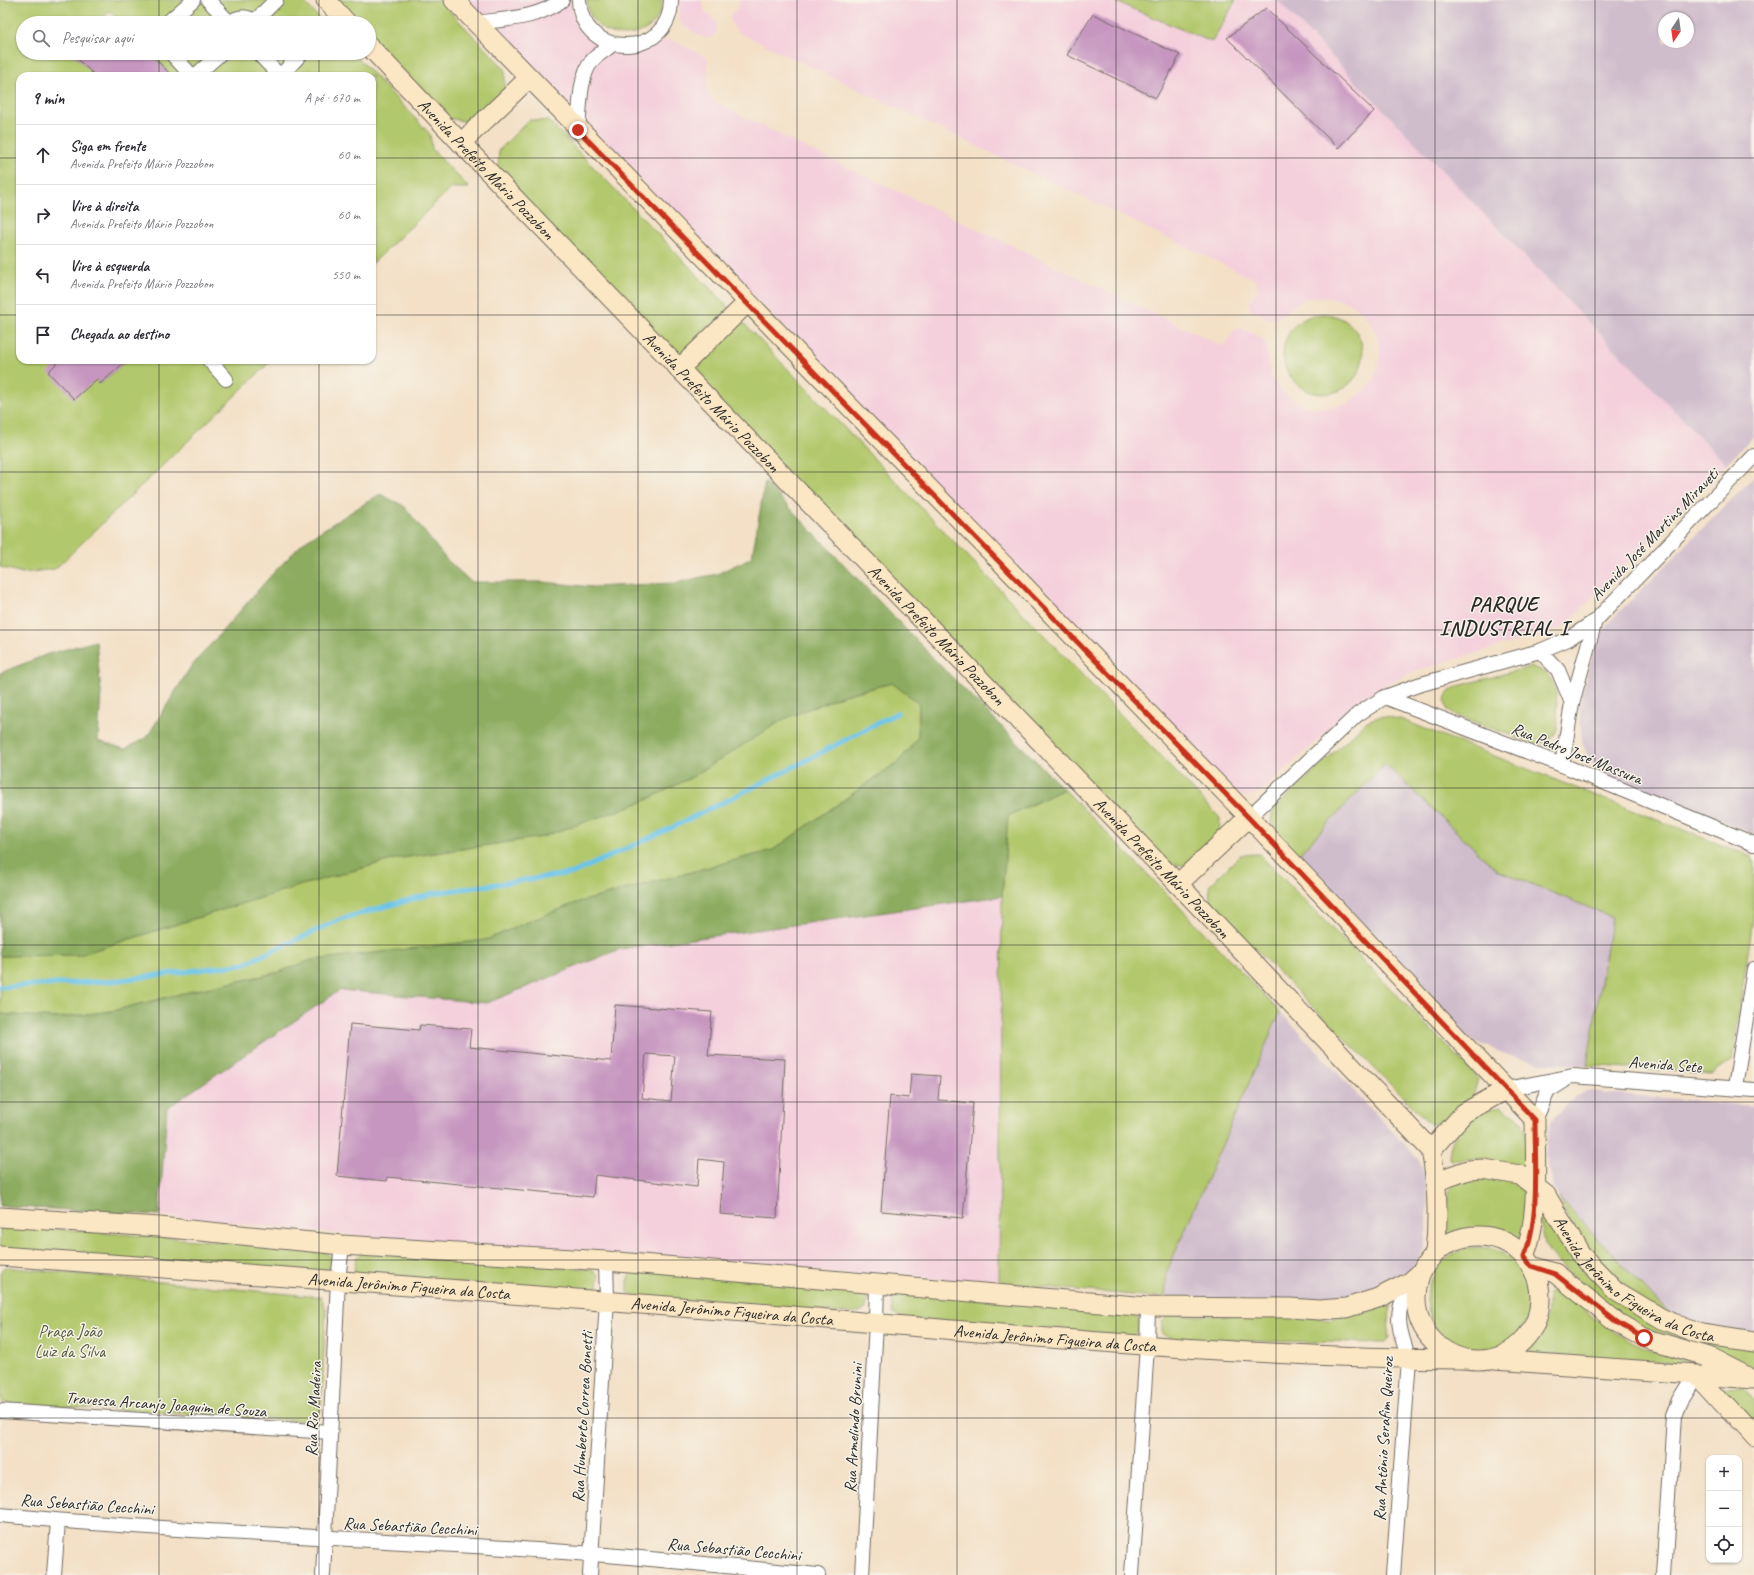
<!DOCTYPE html>
<html lang="pt">
<meta charset="utf-8">
<style>
:root{--surface:#fff;--page:#f2f2f3;--text:#2b2b33;--muted:#7c7c81;--line:#e1e1e2}
body{margin:0;font-family:Caveat,sans-serif;background:var(--page);color:var(--text)}
.controls{position:absolute;right:12px;bottom:12px;display:grid;overflow:hidden;border-radius:8px;box-shadow:0 1px 3px #0004}
.controls button{width:36px;height:36px;display:grid;place-items:center;padding:0;border:0;border-bottom:1px solid var(--line);background:var(--surface);color:var(--text);font:20px sans-serif}
.compass{position:absolute;left:1658px;top:12px;width:36px;height:36px;border-radius:50%;background:var(--surface);box-shadow:0 1px 3px #0004;rotate:193deg}
.stop{position:absolute;width:12px;height:12px;margin:-9px;border:3px solid #c8321e;border-radius:50%;background:#fff}
.stop.end{background:#c8321e;border-color:#fff;box-shadow:0 1px 4px #0008}
.list{margin:0;padding:0;list-style:none}
h2{display:flex;justify-content:space-between;align-items:center;height:52px;margin:0;padding:0 16px;font-size:17px}
h2 small{font-size:13px;font-weight:400;color:var(--muted)}
.list li{display:grid;grid-template-columns:26px 1fr auto;gap:12px;align-items:center;box-sizing:border-box;height:60px;padding:0 16px;border-top:1px solid var(--line)}
.list b{display:block;font-size:15px;white-space:nowrap}
.list p{margin:0;font-size:13px;white-space:nowrap;color:var(--muted)}
.list em{font-size:13px;font-style:normal;color:var(--muted)}
.icon{flex:none;width:22px;height:22px;fill:none;stroke:currentColor;stroke-width:2;stroke-linecap:round;stroke-linejoin:round}
.map{position:relative;flex:none;width:1754px;height:1575px;overflow:hidden}
.search{position:absolute;background:var(--surface);box-shadow:0 1px 3px #0004;left:16px;top:16px;width:360px;height:44px;display:flex;align-items:center;gap:10px;box-sizing:border-box;padding:0 14px;border-radius:22px;color:var(--muted);font-size:15px}
.panel{position:absolute;background:var(--surface);box-shadow:0 1px 3px #0004;left:16px;top:72px;width:360px;height:292px;border-radius:12px}
.map>svg:first-child{display:block}
.built{fill:#f4cfdc}
.industrial{fill:#d0bdcc;fill-rule:evenodd}
.green{fill:#b2c86c;stroke:#6e7a4c}
.forest{fill:#8dac60;stroke:#5c6c46}
.lines{fill:none;stroke-linecap:round;stroke-linejoin:round}
.stream{stroke:#6bc4e9;stroke-width:5}
.building{fill:#c696c0;fill-rule:evenodd}
.street-casing{stroke:#716a61;stroke-width:16}
.secondary-casing{stroke:#716a61;stroke-width:21}
.street{stroke:#fff;stroke-width:14}
.secondary{stroke:#fbe7c3;stroke-width:19}
.route{stroke:#c8321e;stroke-width:5}
.grid{fill:none;stroke:#2b2b2b;stroke-width:1;stroke-opacity:0.55}
.labels{text-anchor:middle;stroke-width:3;stroke-linejoin:round;paint-order:stroke}
.street-label{font-size:17px;fill:#2b2b2b;stroke:#f7f3e8}
.park-label{font-size:17px;fill:#545a3e;stroke:#f7f3e8}
.district-label{font-size:21px;font-weight:bold;letter-spacing:1px;fill:#2b2b2b;stroke:#f7f3e8}
</style>
<div class="map">
<svg width="1754" height="1575" viewBox="0 0 1754 1575">
<rect width="100%" height="100%" fill="#f7f3e8"/>
<filter id="ink" filterUnits="userSpaceOnUse"><feTurbulence type="fractalNoise" baseFrequency=".025" numOctaves="2"/><feDisplacementMap in="SourceGraphic" scale="8" xChannelSelector="R" yChannelSelector="G"/><feConvolveMatrix kernelMatrix="1 2 1 2 8 2 1 2 1" color-interpolation-filters="sRGB"/></filter>
<filter id="wash" filterUnits="userSpaceOnUse"><feTurbulence type="fractalNoise" baseFrequency=".012" numOctaves="4" result="noise"/><feDisplacementMap in="SourceGraphic" scale="16" xChannelSelector="R" yChannelSelector="G"/><feGaussianBlur stdDeviation="0.9" result="paint"/><feColorMatrix in="noise" values="0 0 0 0 0 0 0 0 0 0 0 0 0 0 0 0 0 1.4 0 .05"/><feComposite in="paint" operator="in"/></filter>
<g filter="url(#wash)">
<rect width="100%" height="100%" fill="#f3e0c6"/>
<g class="built">
<polygon points="467,0 571,0 572,13 584,34 603,48 614,52 636,52 647,49 661,40 676,42 706,57 708,60 707,92 713,101 804,147 1222,346 1226,344 1234,330 1242,328 1263,339 1267,349 1270,372 1275,383 1283,392 1302,405 1314,408 1337,407 1348,403 1367,389 1374,379 1378,367 1380,356 1379,344 1376,333 1370,322 1363,313 1354,306 1343,300 1320,297 1309,298 1298,303 1279,317 1271,319 1251,310 1249,304 1257,290 1256,280 740,33 734,28 730,18 732,12 736,11 740,4 739,0 1277,0 1726,464 1562,628 1411,672 1366,696 1259,793 1245,797 1234,792"/>
<polygon points="680,0 701,0 705,12 717,22 717,31 712,37 706,39 682,25 679,18"/>
<polygon points="1002,896 999,1283 877,1276 340,1234 159,1215 167,1108 340,990 487,1003 620,949"/>
</g>
<g class="industrial">
<path d="M1277,0h477v435l-28,29zM1664,18h24v24h-24z"/>
<polygon points="1754,477 1754,834 1620,783 1591,762 1582,743 1579,705 1590,663 1598,641 1610,621"/>
<polygon points="1385,764 1497,870 1612,917 1587,1065 1542,1063 1510,1056 1466,1038 1297,856"/>
<polygon points="1280,1012 1419,1160 1427,1181 1427,1224 1424,1248 1410,1272 1348,1303 1165,1298 1167,1271"/>
<polygon points="1586,1091 1754,1106 1754,1335 1703,1329 1671,1316 1559,1198 1553,1185 1545,1154 1550,1121 1567,1104"/>
</g>
<g class="green">
<polygon points="0,0 302,0 324,23 121,23 110,11 98,23 23,23 23,53 74,53 74,55 95,76 20,76 20,360 60,360 97,379 100,384 127,360 272,360 55,569 22,573 0,567"/>
<polygon points="335,0 439,0 505,69 505,90 468,122 448,118 369,36 369,23 357,23"/>
<path d="M587,0h75c-1,47 -74,46 -75,0z"/>
<polygon points="1115,0 1236,0 1212,42 1114,1"/>
<polygon points="150,53 353,53 430,134 432,149 469,188 451,188 372,264 372,76 172,76"/>
<polygon points="529,120 549,121 1220,818 1219,838 1188,865 1168,865 498,172 499,150"/>
<circle cx="1323" cy="354" r="40"/>
<path d="M1530,667c25,4 27,23 27,44 0,5 2,13 0,18 -3,10 -13,14 -22,15l-77,-28 -11,-7c-5,-12 1,-18 11,-23z"/>
<polygon points="892,683 919,703 918,738 899,761 773,850 576,903 535,919 486,940 417,948 276,973 188,992 112,1011 57,1018 0,1014 0,956 79,955 298,886 395,859 542,837 642,802 692,777 784,719 844,695"/>
<polygon points="1381,716 1400,719 1752,857 1754,863 1754,912 1732,1060 1712,1074 1587,1065 1612,917 1497,870 1385,764 1297,856 1276,834 1271,821 1273,810 1367,721"/>
<polygon points="1064,789 1168,895 1280,1012 1167,1271 1165,1298 999,1283 1002,896 1008,816"/>
<polygon points="1259,854 1478,1078 1472,1101 1445,1122 1430,1124 1210,904 1209,886 1240,855"/>
<path d="M1501,1106l20,14 6,15v31l-4,3c-13,-5 -28,-10 -43,-10 -11,1 -20,3 -31,0 0,-21 13,-36 31,-46 6,-4 15,-5 21,-7z"/>
<path d="M1467,1176l47,6c2,3 6,6 8,9 7,14 4,40 -5,52 -11,-9 -35,-16 -48,-13 -7,1 -13,5 -22,6 -3,-17 -1,-39 6,-54z"/>
<polygon points="1559,1198 1671,1316 1640,1300 1612,1275 1575,1235"/>
<polygon points="1542,1208 1613,1296 1754,1347 1754,1371 1729,1355 1680,1344 1620,1317 1558,1263 1546,1247 1540,1222"/>
<polygon points="4,1225 324,1250 331,1258 330,1269 320,1274 6,1251 0,1246 0,1227"/>
<circle cx="1479" cy="1299" r="52"/>
<polygon points="364,1251 591,1269 599,1276 598,1287 591,1293 362,1276 354,1271 356,1258"/>
<polygon points="4,1267 321,1297 326,1309 321,1411 309,1421 1,1403 0,1272"/>
<polygon points="634,1270 857,1288 868,1296 866,1309 854,1314 636,1298 628,1292 628,1277"/>
<polygon points="901,1291 1131,1312 1139,1320 1138,1332 1129,1339 901,1318 892,1312 893,1296"/>
<path d="M1553,1291h7c28,20 58,48 91,60 17,6 36,7 54,13l2,3 -182,-14c15,-20 25,-32 23,-59z"/>
<polygon points="1388,1300 1392,1304 1388,1320 1390,1338 1386,1343 1173,1340 1162,1334 1162,1322 1169,1315 1288,1316 1330,1319 1365,1310"/>
<polygon points="1723,1387 1743,1388 1754,1399 1754,1433 1719,1389"/>
</g>
<polygon class="forest" points="765,482 937,662 1064,789 1008,816 1002,896 620,949 487,1003 340,990 167,1108 159,1215 0,1206 0,1014 57,1018 112,1011 188,992 276,973 311,960 486,940 535,919 576,903 773,850 899,761 918,738 919,704 892,683 844,695 784,719 692,777 642,802 542,837 395,859 298,886 79,955 0,956 0,673 48,654 96,641 101,692 98,741 125,749 147,737 190,668 275,571 305,541 380,494 404,506 445,558 471,582 543,582 593,587 674,583 717,574 752,557"/>
<g class="lines">
<polyline class="stream" points="0,987 113,981 244,964 341,919 434,893 573,873 669,829 780,774 897,713"/>
</g>
<g id="blocks">
<g class="building">
<polygon points="1266,8 1374,111 1338,148 1227,38"/>
<polygon points="1093,14 1180,55 1156,98 1067,55"/>
<polygon points="72,53 150,53 172,76 95,76"/>
<polygon points="60,360 127,360 100,384 97,379 74,399 48,372"/>
<path d="M615,1005l97,7 -4,43 77,4 -8,159 -57,-4 4,-52 -25,-3 -2,28 -102,-12 -2,22 -206,-20v4l-50,-5 13,-152 69,6 1,-5 51,4 -2,18 142,14zM646,1054l29,2 -4,45 -29,-3z"/>
<polygon points="911,1074 940,1076 938,1100 973,1103 963,1218 881,1211 890,1096 909,1098"/>
</g>
</g>
</g>
<g filter="url(#ink)">
<use href="#blocks" fill-opacity="0" stroke="#716a61" stroke-width="1"/>
<g class="lines">
<g class="street-casing">
<g id="street">
<polyline points="208,0 230,23"/>
<path d="M579,0c2,60 92,60 92,0"/>
<polyline points="167,23 193,0"/>
<path d="M229,23c8,-7 19,-8 27,0"/>
<polyline points="253,23 276,0"/>
<path d="M476,23c29,-4 62,-4 86,-23"/>
<polyline points="171,53 192,76"/>
<polyline points="258,53 280,76 302,53"/>
<polyline points="195,76 221,53"/>
<path d="M578,129c2,-19 1,-51 13,-67 5,-7 15,-12 22,-18"/>
<polyline points="209,360 226,379"/>
<polyline points="1540,651 1558,670 1572,703"/>
<polyline points="1385,697 1562,765 1754,844"/>
<polyline points="1562,765 1572,703 1595,621"/>
<polyline points="1249,817 1358,714 1385,697 1418,685 1540,651 1568,639 1595,621 1754,456"/>
<polyline points="1735,1087 1754,969"/>
<polyline points="1507,1089 1573,1076 1754,1090"/>
<polyline points="1535,1120 1548,1091 1564,1081"/>
<polyline points="0,1411 330,1432"/>
<path d="M0,1515c197,19 395,24 593,39 75,6 150,14 225,21"/>
<polyline points="54,1575 58,1521"/>
<polyline points="323,1575 338,1281 342,1245"/>
<polyline points="590,1575 607,1300 606,1261"/>
<polyline points="862,1575 876,1323 877,1283"/>
<polyline points="1132,1575 1147,1346 1148,1307"/>
<path d="M1393,1575l16,-216c-6,-19 -16,-41 -5,-61 3,-4 8,-7 12,-10"/>
<polyline points="1664,1575 1674,1416 1680,1401 1696,1375"/>
</g>
</g>
<g class="secondary-casing">
<g id="secondary">
<polyline points="326,0 347,23"/>
<path d="M454,0l795,817 286,303c0,40 5,99 -11,136"/>
<path id="s1" d="M369,46l92,97 717,741 253,266c7,36 8,66 4,103"/>
<polyline points="461,143 529,78"/>
<polyline points="679,369 747,303"/>
<polyline points="1178,884 1249,817"/>
<polyline points="1431,1150 1464,1113 1507,1089"/>
<path id="s2" d="M1437,1181l31,-11 15,-1 37,6 26,20 34,59 36,37 48,29 37,14 53,8"/>
<polyline points="0,1217 159,1227 342,1245 606,1261 1148,1307 1290,1308 1319,1310 1346,1308 1378,1298 1410,1282 1420,1273"/>
<circle cx="1478" cy="1298" r="62"/>
<path id="s3" d="M0,1256c253,19 505,36 758,57 235,20 470,44 706,46"/>
<polyline points="1531,1266 1555,1273 1618,1323 1644,1338 1713,1358 1746,1375"/>
<polyline points="1494,1360 1754,1378"/>
<polyline points="1696,1375 1754,1438"/>
</g>
</g>
<use href="#street" class="street"/>
<use href="#secondary" class="secondary"/>
</g>
</g>
<g class="lines" filter="url(#ink)">
<path class="route" d="M578,130l670,687 287,303c0,40 5,100 -11,136l7,10 24,8 63,49 26,15"/>
</g>
<path class="grid" d="M159,0v23M319,0v23M478,0v1575M638,0v1575M797,0v1575M957,0v1575M1116,0v1575M1276,0v1575M1435,0v1575M1595,0v1575M159,53v23M319,53v23M0,158h20M372,158h1382M0,315h20M372,315h1382M159,360v1215M319,360v1215M0,472h1754M0,630h1754M0,788h1754M0,945h1754M0,1102h1754M0,1260h1754M0,1418h1754"/>
<g class="labels">
<g class="street-label">
<text dy="6" stroke="none"><textPath href="#s1" startOffset="170">Avenida Prefeito Mário Pozzobon</textPath></text>
<text dy="6" stroke="none"><textPath href="#s1" startOffset="494">Avenida Prefeito Mário Pozzobon</textPath></text>
<text transform="translate(1654 534) rotate(-46)" y="6">Avenida José Martins Miraveti</text>
<text dy="6" stroke="none"><textPath href="#s1" startOffset="818">Avenida Prefeito Mário Pozzobon</textPath></text>
<text transform="translate(1577 753) rotate(22)" y="6">Rua Pedro José Massura</text>
<text dy="6" stroke="none"><textPath href="#s1" startOffset="1142">Avenida Prefeito Mário Pozzobon</textPath></text>
<text transform="translate(1665 1064) rotate(4)" y="6">Avenida Sete</text>
<text dy="6" stroke="none"><textPath href="#s2" startOffset="245">Avenida Jerônimo Figueira da Costa</textPath></text>
<text dy="6" stroke="none"><textPath href="#s3" startOffset="410">Avenida Jerônimo Figueira da Costa</textPath></text>
<text dy="6" stroke="none"><textPath href="#s3" startOffset="734">Avenida Jerônimo Figueira da Costa</textPath></text>
<text dy="6" stroke="none"><textPath href="#s3" startOffset="1058">Avenida Jerônimo Figueira da Costa</textPath></text>
<text transform="translate(166 1404) rotate(4)" y="6">Travessa Arcanjo Joaquim de Souza</text>
<text transform="translate(313 1409) rotate(-87)" y="6">Rua Rio Madeira</text>
<text transform="translate(582 1417) rotate(-87)" y="6">Rua Humberto Correa Bonetti</text>
<text transform="translate(853 1428) rotate(-87)" y="6">Rua Armelindo Brunini</text>
<text transform="translate(1383 1439) rotate(-87)" y="6">Rua Antônio Serafim Queiroz</text>
<text transform="translate(87 1504) rotate(4)" y="6">Rua Sebastião Cecchini</text>
<text transform="translate(410 1526) rotate(3)" y="6">Rua Sebastião Cecchini</text>
<text transform="translate(734 1549) rotate(5)" y="6">Rua Sebastião Cecchini</text>
</g>
<g class="park-label">
<text x="70" y="1337">Praça João<tspan x="70" dy="20">Luiz da Silva</tspan></text>
</g>
<g class="district-label">
<text x="1504" y="611">PARQUE<tspan x="1504" dy="24">INDUSTRIAL I</tspan></text>
</g>
</g>
</svg>
<div class="controls">
<button>+</button>
<button>−</button>
<button><svg class="icon" aria-label="locate" viewBox="0 0 24 24"><circle cx="12" cy="12" r="6"/><path d="M12 2v4M12 18v4M2 12h4M18 12h4"/></svg></button>
</div>
<svg class="compass" viewBox="-18 -18 36 36"><path d="M0-13l5 13h-10z" fill="#e53935"/><path d="M0 13l5-13h-10z" fill="#7c7c81"/></svg>
<div class="stop" style="left:1644px;top:1338px"></div>
<div class="stop end" style="left:578px;top:130px"></div>
<div class="search"><svg class="icon" aria-label="search" viewBox="0 0 24 24"><circle cx="10" cy="10" r="6"/><path d="M15 15l6 6"/></svg>Pesquisar aqui</div>
<section class="panel">
<h2>9 min<small>A pé · 670 m</small></h2>
<ul class="list">
<li><svg class="icon" aria-label="ahead" viewBox="0 0 24 24"><path d="M12 20V5M6 11l6-6 6 6"/></svg><div><b>Siga em frente</b><p>Avenida Prefeito Mário Pozzobon</p></div><em>60 m</em></li>
<li><svg class="icon" aria-label="right" viewBox="0 0 24 24"><path d="M7 20v-9h11M14 6l5 5-5 5"/></svg><div><b>Vire à direita</b><p>Avenida Prefeito Mário Pozzobon</p></div><em>60 m</em></li>
<li><svg class="icon" aria-label="left" viewBox="0 0 24 24"><path d="M17 20v-9H6M10 6l-5 5 5 5"/></svg><div><b>Vire à esquerda</b><p>Avenida Prefeito Mário Pozzobon</p></div><em>550 m</em></li>
<li><svg class="icon" aria-label="arrive" viewBox="0 0 24 24"><path d="M6 21V4h12l-3 4 3 4H6"/></svg><div><b>Chegada ao destino</b></div></li>
</ul>
</section>
</div>
